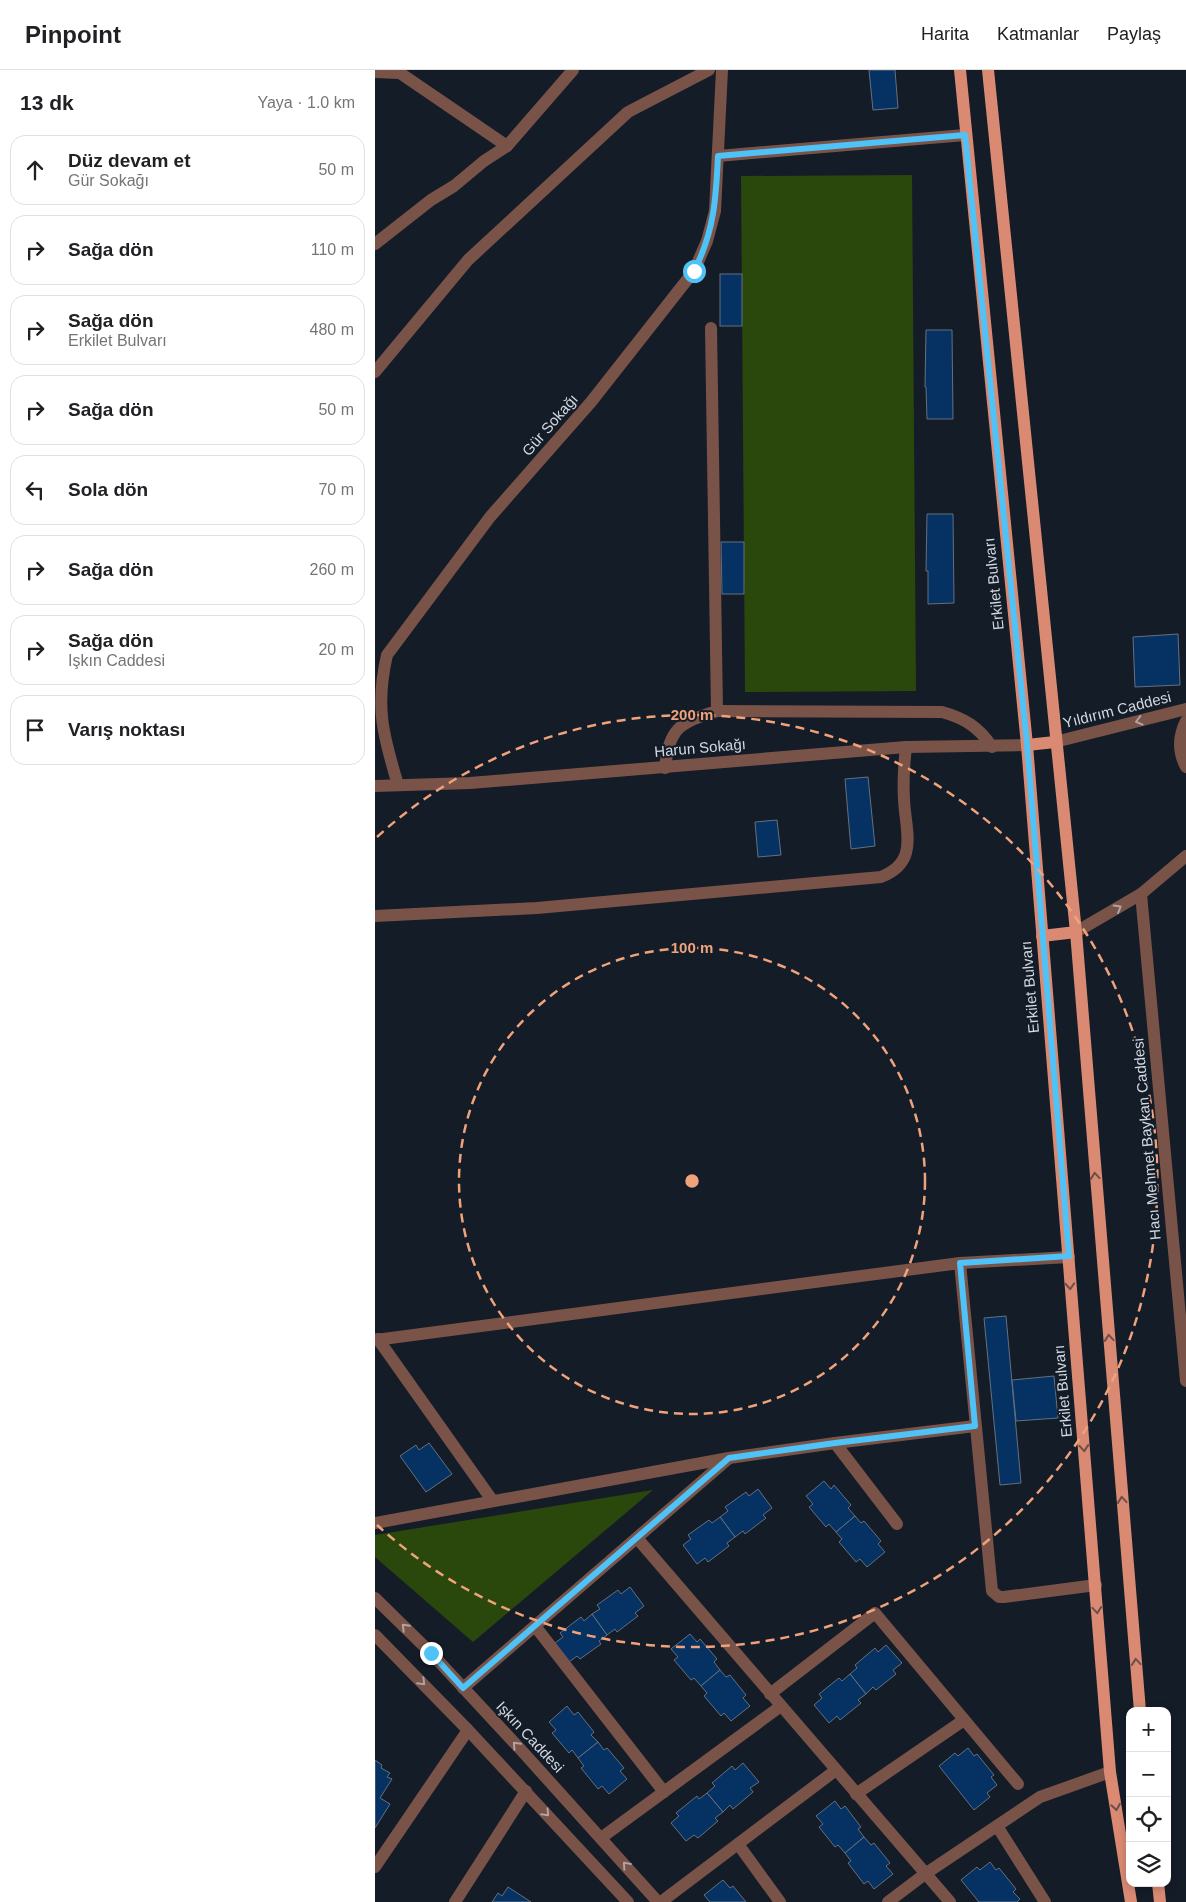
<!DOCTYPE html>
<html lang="tr">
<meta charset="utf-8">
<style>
:root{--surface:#fff;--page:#f6f6f6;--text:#202124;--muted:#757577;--line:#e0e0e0}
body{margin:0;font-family:Arial,sans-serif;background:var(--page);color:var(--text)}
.controls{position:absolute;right:15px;bottom:15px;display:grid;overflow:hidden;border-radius:10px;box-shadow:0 2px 8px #0003}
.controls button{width:45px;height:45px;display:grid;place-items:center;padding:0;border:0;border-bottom:1px solid var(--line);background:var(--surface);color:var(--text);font:25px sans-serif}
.stop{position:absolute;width:15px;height:15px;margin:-11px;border:4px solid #4fc3f7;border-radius:50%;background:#fff}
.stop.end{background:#4fc3f7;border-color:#fff;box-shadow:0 1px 5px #0008}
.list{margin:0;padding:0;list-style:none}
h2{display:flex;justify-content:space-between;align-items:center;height:65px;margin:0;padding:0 20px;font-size:21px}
h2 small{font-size:16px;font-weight:400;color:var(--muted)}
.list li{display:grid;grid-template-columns:32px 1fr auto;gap:15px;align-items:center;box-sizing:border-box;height:70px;margin:0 10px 10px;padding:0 10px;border:1px solid var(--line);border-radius:15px}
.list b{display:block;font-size:19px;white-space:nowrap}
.list p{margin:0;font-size:16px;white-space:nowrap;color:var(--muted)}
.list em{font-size:16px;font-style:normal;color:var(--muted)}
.icon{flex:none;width:28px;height:28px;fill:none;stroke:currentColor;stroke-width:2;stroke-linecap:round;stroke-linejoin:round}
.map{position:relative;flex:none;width:811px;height:1832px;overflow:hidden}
header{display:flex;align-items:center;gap:30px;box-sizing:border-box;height:70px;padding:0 25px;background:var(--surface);border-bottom:1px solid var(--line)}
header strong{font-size:24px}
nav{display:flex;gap:28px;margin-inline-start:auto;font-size:18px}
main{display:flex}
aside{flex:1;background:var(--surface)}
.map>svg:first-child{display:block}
.green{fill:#2a480c}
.building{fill:#053263;stroke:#65707e}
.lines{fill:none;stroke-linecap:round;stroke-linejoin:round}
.minor{stroke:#7a5348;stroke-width:12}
.major{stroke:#da8a73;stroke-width:12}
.oneway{stroke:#afa3a3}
.oneway2{stroke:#6d4e4a}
.route{stroke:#4fc3f7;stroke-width:6}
.ring{fill:none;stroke:#f0a27a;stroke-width:2.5;stroke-dasharray:9 6}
.labels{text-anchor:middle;stroke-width:4;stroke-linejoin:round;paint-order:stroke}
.street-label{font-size:15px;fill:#d2d8e0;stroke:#141c28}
.centre{fill:#f0a27a;stroke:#141c28;stroke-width:2.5}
.ring-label{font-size:15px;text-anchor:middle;font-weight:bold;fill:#f0a27a;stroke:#141c28;stroke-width:4;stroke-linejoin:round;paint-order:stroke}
</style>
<header>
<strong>Pinpoint</strong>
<nav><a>Harita</a><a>Katmanlar</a><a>Paylaş</a></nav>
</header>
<main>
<aside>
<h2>13 dk<small>Yaya · 1.0 km</small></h2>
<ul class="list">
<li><svg class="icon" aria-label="ahead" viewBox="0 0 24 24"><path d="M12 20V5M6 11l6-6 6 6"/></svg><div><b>Düz devam et</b><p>Gür Sokağı</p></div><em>50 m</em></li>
<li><svg class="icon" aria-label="right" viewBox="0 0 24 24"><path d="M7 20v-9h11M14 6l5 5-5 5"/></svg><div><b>Sağa dön</b></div><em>110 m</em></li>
<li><svg class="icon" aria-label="right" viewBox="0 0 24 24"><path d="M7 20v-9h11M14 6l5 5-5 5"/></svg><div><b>Sağa dön</b><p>Erkilet Bulvarı</p></div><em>480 m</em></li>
<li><svg class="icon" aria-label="right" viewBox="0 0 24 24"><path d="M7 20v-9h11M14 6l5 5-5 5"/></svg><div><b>Sağa dön</b></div><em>50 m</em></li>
<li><svg class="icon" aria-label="left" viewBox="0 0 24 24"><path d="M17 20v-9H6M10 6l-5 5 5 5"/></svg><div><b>Sola dön</b></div><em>70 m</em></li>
<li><svg class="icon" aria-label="right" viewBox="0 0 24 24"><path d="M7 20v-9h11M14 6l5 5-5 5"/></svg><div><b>Sağa dön</b></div><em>260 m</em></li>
<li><svg class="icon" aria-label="right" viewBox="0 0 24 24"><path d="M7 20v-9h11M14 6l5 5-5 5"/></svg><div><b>Sağa dön</b><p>Işkın Caddesi</p></div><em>20 m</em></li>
<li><svg class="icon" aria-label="arrive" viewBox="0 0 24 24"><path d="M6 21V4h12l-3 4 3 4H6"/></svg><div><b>Varış noktası</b></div></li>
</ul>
</aside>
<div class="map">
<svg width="811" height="1832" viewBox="0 0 811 1832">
<rect width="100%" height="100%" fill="#141c28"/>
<g class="green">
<polygon points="537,105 541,621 370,622 366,106"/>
<polygon points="278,1420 98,1572 0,1487 0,1465"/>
</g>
<g class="building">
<polygon points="494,0 520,0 523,38 498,40"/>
<rect x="345" y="204" width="22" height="52"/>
<polygon points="551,260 577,260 578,349 552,349 551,317 550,317"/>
<polygon points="552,444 578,444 579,533 553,534 553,501 551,501"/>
<polygon points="346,472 369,472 369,524 347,524"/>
<polygon points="803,564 805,615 760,617 758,567"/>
<polygon points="493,707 500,776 476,779 470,709"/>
<polygon points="402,750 406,785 383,787 380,752"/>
<polygon points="631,1246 646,1413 625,1415 609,1248"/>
<polygon points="679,1306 683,1348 641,1351 637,1310"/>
<polygon points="54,1373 77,1404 51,1422 25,1386 41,1375 44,1380"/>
<polygon points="449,1411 456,1419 459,1415 476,1435 473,1438 480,1446 461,1462 454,1454 451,1457 434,1437 438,1434 431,1426"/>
<polygon points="383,1419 397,1438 388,1445 391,1448 370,1464 368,1461 360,1467 345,1447 353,1441 350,1437 371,1422 374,1426"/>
<polygon points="480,1446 486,1453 489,1451 506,1471 503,1474 510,1482 492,1497 485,1489 481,1492 464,1472 467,1469 461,1462"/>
<polygon points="345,1447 360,1467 352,1473 354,1476 333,1492 330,1488 322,1494 308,1475 316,1469 313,1465 334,1450 337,1453"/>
<polygon points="255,1517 269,1536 260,1543 263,1546 242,1562 240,1559 232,1565 217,1544 225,1539 222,1535 243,1520 246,1524"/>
<polygon points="217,1544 232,1565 224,1571 226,1574 205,1589 202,1586 194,1592 180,1573 188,1567 185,1563 206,1547 209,1551"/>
<polygon points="315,1564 322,1572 325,1569 342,1589 339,1592 345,1600 326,1616 319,1608 316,1610 299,1590 303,1587 296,1579"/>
<polygon points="511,1575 527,1593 518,1600 521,1604 501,1620 498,1617 491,1624 475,1604 482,1598 480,1595 500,1578 503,1582"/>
<polygon points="345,1600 351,1607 355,1605 371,1625 368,1628 375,1636 356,1651 349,1643 346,1646 329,1626 332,1623 326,1616"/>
<polygon points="475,1604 491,1624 483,1630 486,1633 465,1650 462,1646 454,1653 439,1635 447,1628 444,1624 464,1608 467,1611"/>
<polygon points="192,1636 199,1645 203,1642 219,1662 216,1665 223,1672 203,1688 197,1680 194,1683 177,1663 181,1660 174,1652"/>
<polygon points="223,1672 229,1680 232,1678 249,1698 245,1701 252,1709 234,1724 227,1716 223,1719 206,1698 209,1696 203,1688"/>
<polygon points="593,1678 599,1686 602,1684 619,1705 616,1707 622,1715 612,1723 615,1727 599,1740 564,1696 580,1683 583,1686"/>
<polygon points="0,1690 7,1695 6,1698 15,1703 12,1707 17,1709 5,1728 15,1734 0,1758"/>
<polygon points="368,1693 384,1712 375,1718 378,1722 358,1739 355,1735 348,1742 332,1723 340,1716 337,1713 357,1696 360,1700"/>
<polygon points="332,1723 348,1742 340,1748 343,1751 323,1768 319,1765 311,1771 296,1753 304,1746 301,1743 322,1726 324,1729"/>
<polygon points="460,1731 466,1739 470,1736 486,1757 483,1759 489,1767 470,1783 463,1775 460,1777 444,1757 448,1754 441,1746"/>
<polygon points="489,1767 496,1775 499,1773 515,1793 511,1796 518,1804 499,1819 493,1811 489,1814 473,1793 476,1791 470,1783"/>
<polygon points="615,1792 621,1800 624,1798 641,1819 638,1822 645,1829 642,1832 604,1832 586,1810 602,1797 605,1800"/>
<polygon points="348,1810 355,1818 358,1816 371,1832 335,1832 329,1825"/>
<polygon points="133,1817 156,1832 117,1832 123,1823 127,1826"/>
</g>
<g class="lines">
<g class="minor">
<polyline points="0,2 25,3 132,76"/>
<polyline points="343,86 590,65"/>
<polyline points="0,174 56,130 79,116 109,91 132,76 198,0"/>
<polyline points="0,302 93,190 253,42 334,0"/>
<path d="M342,641l225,1c22,6 37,15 50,35"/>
<path d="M811,651c-8,16 -8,31 0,46"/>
<polyline points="680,672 811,639"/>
<path d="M290,698c5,-41 14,-45 52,-57l-6,-383"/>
<path d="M23,715c-15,-50 -23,-78 -11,-130l103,-138 101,-115 103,-131 13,-30 8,-30 7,-141"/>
<polyline points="0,716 95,713 531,677 652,675"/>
<polyline points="766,824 811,1311"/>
<path d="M0,846l162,-8 344,-31c39,-15 24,-47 23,-78 -1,-17 0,-35 2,-52"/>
<polyline points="701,862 766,824 811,786"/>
<polyline points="585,1193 617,1521 624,1527 629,1527 721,1515"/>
<polyline points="3,1269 117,1430"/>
<polyline points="0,1270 585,1193 694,1187"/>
<polyline points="460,1373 522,1454"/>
<polyline points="0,1453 354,1388 460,1373 600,1356"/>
<polyline points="262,1468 575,1832"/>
<polyline points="0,1528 56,1583 147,1681 283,1832"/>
<polyline points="160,1556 289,1722"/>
<polyline points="0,1565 93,1660 253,1832"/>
<polyline points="88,1618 353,1389"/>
<polyline points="395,1624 500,1543 643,1714"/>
<polyline points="481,1724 589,1650"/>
<polyline points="622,1756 670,1832"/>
<polyline points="226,1768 406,1636"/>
<polyline points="363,1774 405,1832"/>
<polyline points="0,1797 93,1660"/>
<polyline points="80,1832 151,1721"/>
<polyline points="286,1832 461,1700"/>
<polyline points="513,1832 550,1804 665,1727 735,1702"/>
</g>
<g class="major">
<polyline points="585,0 652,675 735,1702 756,1832"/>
<polyline points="613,0 701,862 765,1641"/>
<polyline points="652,675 680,672"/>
<polyline points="667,866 701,862"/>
<polyline points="783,1813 785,1832"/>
</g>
</g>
<defs><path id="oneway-chevron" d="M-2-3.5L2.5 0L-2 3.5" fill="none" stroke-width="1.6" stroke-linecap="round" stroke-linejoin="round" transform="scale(1.25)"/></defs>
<g class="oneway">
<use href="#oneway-chevron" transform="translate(764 651) rotate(166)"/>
<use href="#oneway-chevron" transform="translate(743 838) rotate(-30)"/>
<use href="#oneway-chevron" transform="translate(30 1557) rotate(-135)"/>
<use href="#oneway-chevron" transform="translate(47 1612) rotate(45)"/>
<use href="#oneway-chevron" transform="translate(141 1675) rotate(-133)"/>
<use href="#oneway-chevron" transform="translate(171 1743) rotate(47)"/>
<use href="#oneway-chevron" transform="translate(251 1795) rotate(-131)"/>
</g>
<g class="oneway2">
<use href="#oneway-chevron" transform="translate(720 1106) rotate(-95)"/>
<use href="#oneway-chevron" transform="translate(695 1216) rotate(87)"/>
<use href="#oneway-chevron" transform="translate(734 1268) rotate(-95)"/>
<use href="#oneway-chevron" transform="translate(709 1378) rotate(85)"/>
<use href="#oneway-chevron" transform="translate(747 1430) rotate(-95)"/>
<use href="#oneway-chevron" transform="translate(722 1540) rotate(85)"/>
<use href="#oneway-chevron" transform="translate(761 1592) rotate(-95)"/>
<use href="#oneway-chevron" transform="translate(741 1737) rotate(81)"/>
</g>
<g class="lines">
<path class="route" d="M56,1583l32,35 266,-230 106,-15 140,-17 -15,-163 109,-7 -42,-512 -62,-609 -247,21c-2,43 -4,76 -24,115"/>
</g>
<g class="ring">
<circle cx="317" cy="1111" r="233"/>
<path d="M2 767A466 466 0 1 1 2 1455"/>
</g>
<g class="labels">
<g class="street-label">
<text transform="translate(175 355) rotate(-49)" y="5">Gür Sokağı</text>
<text transform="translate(619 514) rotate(-96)" y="5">Erkilet Bulvarı</text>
<text transform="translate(742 640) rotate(-14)" y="5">Yıldırım Caddesi</text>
<text transform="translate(325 678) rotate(-5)" y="5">Harun Sokağı</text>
<text transform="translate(655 917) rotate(-95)" y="5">Erkilet Bulvarı</text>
<text transform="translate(772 1069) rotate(-95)" y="5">Hacı Mehmet Baykan Caddesi</text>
<text transform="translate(688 1321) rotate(-95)" y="5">Erkilet Bulvarı</text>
<text transform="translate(155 1667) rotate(47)" y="5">Işkın Caddesi</text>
</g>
</g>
<circle cx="317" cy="1111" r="8" class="centre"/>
<g class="ring-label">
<text x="317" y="650">200 m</text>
<text x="317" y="883">100 m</text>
</g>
</svg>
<div class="controls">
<button>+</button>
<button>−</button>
<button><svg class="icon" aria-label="locate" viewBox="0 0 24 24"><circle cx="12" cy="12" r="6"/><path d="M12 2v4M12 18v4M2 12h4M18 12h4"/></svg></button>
<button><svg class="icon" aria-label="layers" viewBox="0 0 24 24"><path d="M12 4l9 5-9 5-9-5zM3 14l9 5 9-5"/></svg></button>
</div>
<div class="stop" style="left:319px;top:201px"></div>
<div class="stop end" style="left:56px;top:1583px"></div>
</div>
</main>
